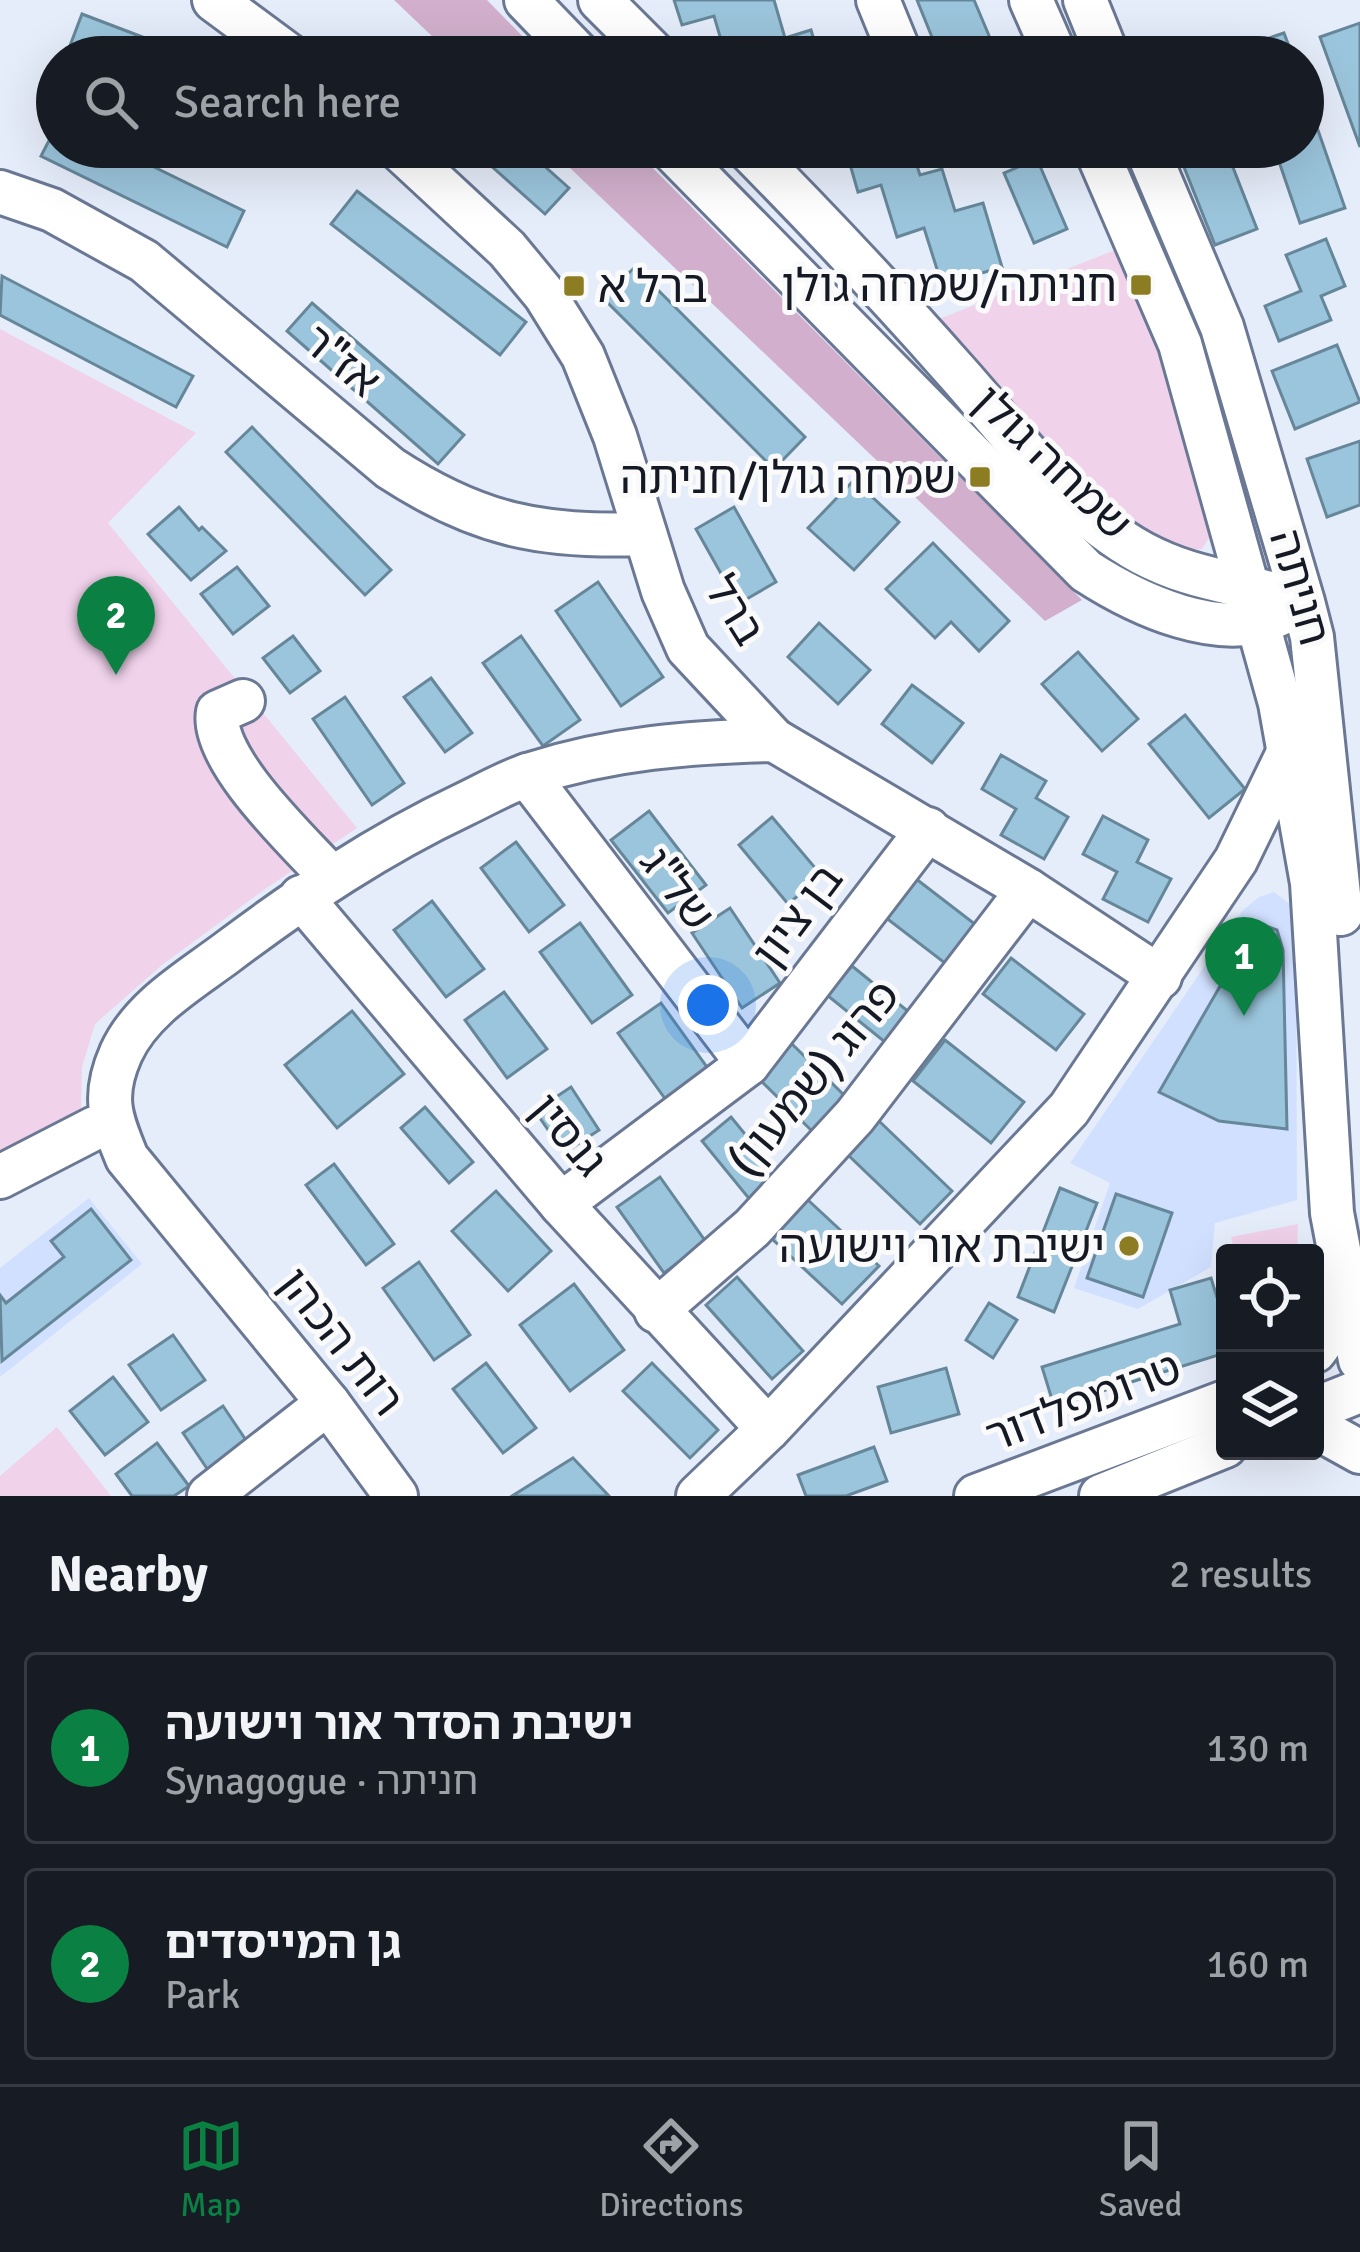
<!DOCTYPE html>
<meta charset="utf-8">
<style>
:root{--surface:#171b24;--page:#20242c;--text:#f1f3f6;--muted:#9ea1a6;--line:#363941;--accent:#0b8043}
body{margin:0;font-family:Signika,"Noto Sans Hebrew",sans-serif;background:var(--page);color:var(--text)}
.controls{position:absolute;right:36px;bottom:36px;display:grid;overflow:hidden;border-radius:12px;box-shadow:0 12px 48px #0002}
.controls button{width:108px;height:108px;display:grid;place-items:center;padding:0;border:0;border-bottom:3px solid var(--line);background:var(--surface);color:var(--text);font:60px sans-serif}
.you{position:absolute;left:708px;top:1005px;width:42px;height:42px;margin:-30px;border:9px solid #fff;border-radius:50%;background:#1a73e8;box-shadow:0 0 0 18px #1a73e833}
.badge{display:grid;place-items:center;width:78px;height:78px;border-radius:50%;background:var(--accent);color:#fff;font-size:39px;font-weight:700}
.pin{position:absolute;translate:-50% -99px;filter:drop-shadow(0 3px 6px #0008)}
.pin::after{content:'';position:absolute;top:63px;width:42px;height:36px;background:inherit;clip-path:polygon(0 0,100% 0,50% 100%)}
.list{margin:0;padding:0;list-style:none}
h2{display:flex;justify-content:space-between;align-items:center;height:156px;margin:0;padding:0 48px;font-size:51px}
h2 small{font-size:39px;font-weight:400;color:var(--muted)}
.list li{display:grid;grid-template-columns:78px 1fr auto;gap:36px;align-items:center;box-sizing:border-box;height:192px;margin:0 24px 24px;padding:0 24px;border:3px solid var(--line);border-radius:12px}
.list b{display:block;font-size:45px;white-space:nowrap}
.list p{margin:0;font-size:39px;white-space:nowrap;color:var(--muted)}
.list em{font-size:39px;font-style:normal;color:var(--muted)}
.icon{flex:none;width:66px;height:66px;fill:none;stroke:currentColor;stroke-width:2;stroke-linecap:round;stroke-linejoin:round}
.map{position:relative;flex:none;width:1360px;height:1496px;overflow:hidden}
.search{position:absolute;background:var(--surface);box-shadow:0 12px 48px #0002;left:36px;right:36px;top:36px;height:132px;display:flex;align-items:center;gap:30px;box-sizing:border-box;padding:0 42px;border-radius:66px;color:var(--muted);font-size:45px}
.sheet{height:588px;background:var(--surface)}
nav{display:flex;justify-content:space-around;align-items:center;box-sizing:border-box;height:168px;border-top:3px solid var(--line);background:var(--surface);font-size:33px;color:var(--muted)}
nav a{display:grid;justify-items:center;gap:6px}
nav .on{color:var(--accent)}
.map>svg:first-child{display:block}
.built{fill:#d1e0ff}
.green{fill:#f0d2eb}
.forest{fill:#d2b0cd}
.building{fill:#9bc5dc;stroke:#668799;stroke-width:3}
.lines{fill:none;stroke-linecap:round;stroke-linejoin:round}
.minor-casing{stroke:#6a7894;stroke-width:48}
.minor{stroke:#fff;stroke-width:42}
.poi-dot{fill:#8c7d23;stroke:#fafafa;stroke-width:4.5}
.labels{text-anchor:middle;stroke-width:10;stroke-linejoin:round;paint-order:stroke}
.poi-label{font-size:45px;fill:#141924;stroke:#fafafa;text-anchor:end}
.street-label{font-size:45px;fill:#141924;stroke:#fafafa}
</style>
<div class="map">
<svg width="1360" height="1496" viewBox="0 0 1360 1496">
<rect width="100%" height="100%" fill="#e6edfa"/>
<g class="built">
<polygon points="1274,892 1291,905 1296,922 1297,1200 1215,1223 1211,1267 1138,1309 1074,1288 1110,1183 1070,1163 1243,910 1259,897"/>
<polygon points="89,1198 142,1264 0,1377 0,1268"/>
</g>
<g class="green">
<polygon points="1123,247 1210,509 1214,530 1202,549 1177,550 1129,532 939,319"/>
<polygon points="0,329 196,433 108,523 357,828 268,887 162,965 95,1024 82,1067 81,1113 0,1154"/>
<polygon points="1298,1224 1297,1253 1235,1253 1231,1237"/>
<polygon points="57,1427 111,1496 0,1496 0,1476"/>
</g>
<g class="forest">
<polygon points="394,0 487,0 543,57 454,57"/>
<polygon points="548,147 632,147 1082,600 1045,621"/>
</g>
<g class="building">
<polygon points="674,0 774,0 785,38 811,30 819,57 759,57 757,48 726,57 714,16 682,25"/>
<polygon points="917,0 974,0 998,57 940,57"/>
<polygon points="82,14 195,57 83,57 68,51"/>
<polygon points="1360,23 1360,147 1320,37"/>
<polygon points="1284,33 1293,57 1243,57 1239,48"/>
<polygon points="1303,87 1345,208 1300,223 1274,147 1303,147"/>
<polygon points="57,125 57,147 113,147 244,211 227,247 41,156"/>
<polygon points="470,147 523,147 569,188 545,214"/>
<polygon points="845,147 911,147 920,175 942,169 955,211 983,203 1002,267 942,285 924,228 897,237 881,185 858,192"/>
<polygon points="1176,147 1225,147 1257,229 1215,245"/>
<polygon points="1037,159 1067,229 1034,243 1004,173"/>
<polygon points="357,191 526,322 500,355 331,224"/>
<polygon points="1326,239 1345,286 1321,296 1331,320 1279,341 1265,306 1301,291 1286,255"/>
<polygon points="635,267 805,437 774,469 603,298"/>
<polygon points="2,276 193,376 176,407 0,315"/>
<polygon points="312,303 464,435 438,464 287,331"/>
<polygon points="1337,345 1360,402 1295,429 1272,371"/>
<polygon points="252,427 391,570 365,595 226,452"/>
<polygon points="1360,441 1360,505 1327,517 1307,459"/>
<polygon points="854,480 899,522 854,570 808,528"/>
<polygon points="179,507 199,530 202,527 226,551 191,580 148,534"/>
<polygon points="734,507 776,582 738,604 696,529"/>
<polygon points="933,543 1009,621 979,651 951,622 935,638 886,589"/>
<polygon points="237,567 269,606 233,634 201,594"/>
<polygon points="598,582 663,677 621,706 556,611"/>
<polygon points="819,623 870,670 838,704 788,657"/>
<polygon points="293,636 320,671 290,693 263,658"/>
<polygon points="521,636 580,720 543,746 483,663"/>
<polygon points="1078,652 1138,719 1102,751 1042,684"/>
<polygon points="431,678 472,733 445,752 404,697"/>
<polygon points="912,685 963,723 932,763 882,724"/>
<polygon points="345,697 404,783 372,805 313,719"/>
<polygon points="1185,715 1245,789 1209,818 1149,744"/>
<polygon points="1001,755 1046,781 1036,798 1068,817 1044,859 1001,835 1016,809 982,789"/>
<polygon points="649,811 706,885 668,913 611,840"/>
<polygon points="1103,816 1148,840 1137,862 1171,879 1148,922 1103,899 1117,872 1083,854"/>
<polygon points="772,817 822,876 788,904 739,845"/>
<polygon points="516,842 564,905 529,932 481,868"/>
<polygon points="911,875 980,928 950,967 881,914"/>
<polygon points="432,901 484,969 446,997 394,930"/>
<polygon points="730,908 780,983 742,1008 692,933"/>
<polygon points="580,923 632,995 592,1023 540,952"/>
<polygon points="1263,925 1277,930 1283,950 1287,1129 1219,1121 1159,1092 1234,962 1249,937"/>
<polygon points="1011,958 1084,1014 1056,1050 983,994"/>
<polygon points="852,966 915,1017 891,1047 827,995"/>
<polygon points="504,992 547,1049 507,1078 465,1020"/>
<polygon points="661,1003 709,1070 666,1100 618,1033"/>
<polygon points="352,1011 404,1074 337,1128 285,1065"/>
<polygon points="945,1040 1024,1102 991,1143 913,1081"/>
<polygon points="792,1044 849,1100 815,1134 758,1078"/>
<polygon points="571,1087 599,1130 564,1153 535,1111"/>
<polygon points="425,1107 473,1162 449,1183 401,1128"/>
<polygon points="731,1117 780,1177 751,1201 702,1141"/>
<polygon points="879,1121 952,1191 920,1224 847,1154"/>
<polygon points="334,1164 394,1244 366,1265 306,1185"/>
<polygon points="660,1177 706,1242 664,1273 617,1207"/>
<polygon points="1060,1188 1097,1203 1054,1312 1018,1297"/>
<polygon points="496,1191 551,1251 508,1291 452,1231"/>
<polygon points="1116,1194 1172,1213 1143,1297 1087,1278"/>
<polygon points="808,1200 879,1266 842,1304 772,1239"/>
<polygon points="91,1209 131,1260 2,1361 0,1295 6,1303 64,1257 51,1241"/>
<polygon points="419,1262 470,1335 434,1360 383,1288"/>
<polygon points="737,1277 803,1351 772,1379 706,1305"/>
<polygon points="1211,1278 1225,1323 1225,1353 1054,1406 1042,1367 1180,1324 1170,1290"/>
<polygon points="574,1284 624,1350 570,1391 520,1325"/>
<polygon points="989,1303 1017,1320 993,1358 966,1340"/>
<polygon points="173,1335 205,1380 161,1410 129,1365"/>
<polygon points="486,1363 536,1428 503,1453 453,1389"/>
<polygon points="652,1363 718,1430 690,1458 623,1391"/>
<polygon points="946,1368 959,1414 891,1433 878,1387"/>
<polygon points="113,1377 148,1422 105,1455 70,1411"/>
<polygon points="223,1406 252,1449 212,1476 183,1433"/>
<polygon points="157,1443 189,1486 174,1496 132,1496 116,1474"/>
<polygon points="874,1447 887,1481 846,1496 806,1496 798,1475"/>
<polygon points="573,1458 609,1496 512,1496"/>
</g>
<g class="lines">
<g class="minor-casing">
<g id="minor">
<polyline points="214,0 291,57"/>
<polyline points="526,0 581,57"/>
<polyline points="600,0 657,57"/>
<polyline points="878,0 898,49"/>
<polyline points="1031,0 1056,57"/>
<polyline points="1085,0 1108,57"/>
<polyline points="397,147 507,249 545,295 583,356 615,436 663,591 688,648 774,740 1028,890 1160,977"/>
<path d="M669,147l417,424c51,33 135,73 194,43"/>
<path d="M746,147c71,72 140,145 207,221 57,63 113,144 189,185 47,25 83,27 131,41"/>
<polyline points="1095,147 1180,344 1280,703 1312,883 1332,1213 1360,1360"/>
<polyline points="1146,147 1222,327 1303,602 1312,637 1341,914"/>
<path d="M0,192l52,18 92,51 246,207c87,57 152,70 255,66"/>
<path d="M243,701l-25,11c-9,46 81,130 112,164"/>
<polyline points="527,775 748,1064"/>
<polyline points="301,897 561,1204 768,1429"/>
<polyline points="0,1177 95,1128"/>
<polyline points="561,1204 748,1064 928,829"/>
<polyline points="656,1311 752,1228 855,1116 1028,890"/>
<polyline points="1315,1351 1329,1332 1344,1290"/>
<polyline points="1315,1409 1360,1391"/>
<polyline points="1315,1427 1360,1452"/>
<polyline points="209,1496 328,1403"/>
<path d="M396,1496l-68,-93 -201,-245c-17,-41 -25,-62 -6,-105 20,-44 66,-71 104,-99 77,-58 153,-109 240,-150 21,-10 43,-23 66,-30 80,-26 160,-32 243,-34"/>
<polyline points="698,1496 768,1429 1069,1109 1236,860 1287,755"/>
<polyline points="976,1496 1225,1402"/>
<polyline points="1101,1496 1225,1446"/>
</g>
</g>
<use href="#minor" class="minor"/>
</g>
<g class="poi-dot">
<rect x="1129" y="273" width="24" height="24" rx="6"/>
<rect x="562" y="274" width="24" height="24" rx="6"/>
<rect x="968" y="465" width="24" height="24" rx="6"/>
<circle cx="1129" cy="1246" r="12"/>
</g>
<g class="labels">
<g class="poi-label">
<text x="1117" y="301">חניתה/שמחה גולן</text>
<text x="598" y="302" text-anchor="start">ברל א</text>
<text x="956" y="493">שמחה גולן/חניתה</text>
<text x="1105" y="1262">ישיבת אור וישועה</text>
</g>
<g class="street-label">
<text transform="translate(342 360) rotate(40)" y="16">אז"ר</text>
<text transform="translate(1053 462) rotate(44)" y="16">שמחה גולן</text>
<text transform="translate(1301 587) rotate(74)" y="16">חניתה</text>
<text transform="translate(736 610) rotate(58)" y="16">ברל</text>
<text transform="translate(678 888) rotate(53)" y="16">של"ג</text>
<text transform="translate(797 915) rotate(-53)" y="16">בן ציון</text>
<text transform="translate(813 1077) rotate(-50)" y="16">פרוג (שמעון)</text>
<text transform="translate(569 1134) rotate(50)" y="16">גנסין</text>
<text transform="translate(342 1341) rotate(52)" y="16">רות הכהן</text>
<text transform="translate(1083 1401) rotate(-21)" y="16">טרומפלדור</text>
</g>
</g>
</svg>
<div class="controls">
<button><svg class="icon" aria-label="locate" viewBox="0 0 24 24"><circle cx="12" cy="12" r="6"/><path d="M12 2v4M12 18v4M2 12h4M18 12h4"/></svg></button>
<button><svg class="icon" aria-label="layers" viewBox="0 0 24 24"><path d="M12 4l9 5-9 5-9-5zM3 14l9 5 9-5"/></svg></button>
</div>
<div class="you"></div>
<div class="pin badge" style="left:1244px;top:1016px">1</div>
<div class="pin badge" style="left:116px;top:675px">2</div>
<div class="search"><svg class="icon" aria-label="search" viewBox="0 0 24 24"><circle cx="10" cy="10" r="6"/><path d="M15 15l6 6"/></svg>Search here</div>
</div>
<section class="sheet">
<h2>Nearby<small>2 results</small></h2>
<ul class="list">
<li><span class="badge">1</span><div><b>ישיבת הסדר אור וישועה</b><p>Synagogue · חניתה</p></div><em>130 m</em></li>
<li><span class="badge">2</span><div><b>גן המייסדים</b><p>Park</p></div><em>160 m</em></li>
</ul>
</section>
<nav>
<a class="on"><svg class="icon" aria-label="map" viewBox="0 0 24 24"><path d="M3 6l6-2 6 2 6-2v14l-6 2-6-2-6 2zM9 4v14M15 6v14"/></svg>Map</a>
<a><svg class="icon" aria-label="directions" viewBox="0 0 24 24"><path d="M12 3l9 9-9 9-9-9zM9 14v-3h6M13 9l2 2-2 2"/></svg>Directions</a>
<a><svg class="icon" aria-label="saved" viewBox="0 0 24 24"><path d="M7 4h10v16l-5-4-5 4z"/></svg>Saved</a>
</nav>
